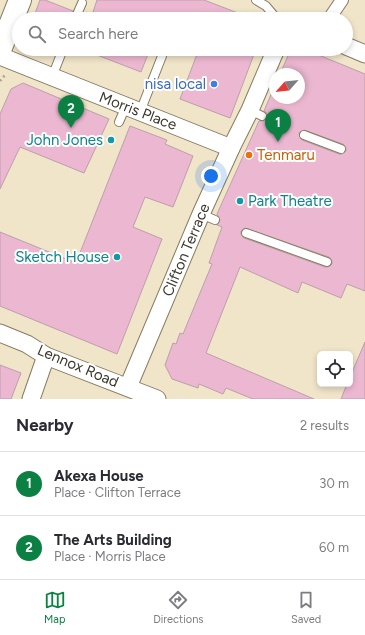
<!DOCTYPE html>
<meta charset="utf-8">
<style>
:root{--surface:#fff;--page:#f7f7f7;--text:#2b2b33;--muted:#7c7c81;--line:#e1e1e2;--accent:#0b8043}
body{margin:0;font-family:Figtree,sans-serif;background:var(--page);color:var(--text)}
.controls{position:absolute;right:12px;bottom:12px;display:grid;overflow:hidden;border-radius:6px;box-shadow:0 2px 6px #0003}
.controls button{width:36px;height:36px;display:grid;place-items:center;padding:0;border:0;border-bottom:1px solid var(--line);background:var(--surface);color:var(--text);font:20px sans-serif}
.compass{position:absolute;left:269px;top:68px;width:36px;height:36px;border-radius:50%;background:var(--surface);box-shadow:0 2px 6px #0003;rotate:243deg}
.you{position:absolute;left:211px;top:176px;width:14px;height:14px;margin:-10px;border:3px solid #fff;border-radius:50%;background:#1a73e8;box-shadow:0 0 0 6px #1a73e833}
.badge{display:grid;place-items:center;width:26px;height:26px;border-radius:50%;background:var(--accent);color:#fff;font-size:13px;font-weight:700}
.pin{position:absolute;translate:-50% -33px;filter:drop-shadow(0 1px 2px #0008)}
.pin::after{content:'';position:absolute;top:21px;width:14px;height:12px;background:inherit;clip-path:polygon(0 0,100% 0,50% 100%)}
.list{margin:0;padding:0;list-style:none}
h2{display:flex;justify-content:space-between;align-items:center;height:52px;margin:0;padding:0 16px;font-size:17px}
h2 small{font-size:13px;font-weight:400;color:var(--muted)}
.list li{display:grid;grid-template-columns:26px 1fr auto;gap:12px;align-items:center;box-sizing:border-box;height:64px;padding:0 16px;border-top:1px solid var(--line)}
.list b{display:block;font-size:15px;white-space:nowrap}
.list p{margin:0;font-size:13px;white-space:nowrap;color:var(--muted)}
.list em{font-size:13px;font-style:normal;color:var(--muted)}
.icon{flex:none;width:22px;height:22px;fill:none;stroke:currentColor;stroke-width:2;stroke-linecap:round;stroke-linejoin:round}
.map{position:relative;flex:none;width:365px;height:399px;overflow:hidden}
.search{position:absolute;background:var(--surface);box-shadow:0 2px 6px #0003;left:12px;right:12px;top:12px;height:44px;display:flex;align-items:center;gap:10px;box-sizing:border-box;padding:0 14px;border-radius:22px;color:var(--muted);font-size:15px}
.sheet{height:180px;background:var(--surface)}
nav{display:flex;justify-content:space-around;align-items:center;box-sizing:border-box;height:56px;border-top:1px solid var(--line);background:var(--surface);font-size:11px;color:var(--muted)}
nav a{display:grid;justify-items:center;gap:2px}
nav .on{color:var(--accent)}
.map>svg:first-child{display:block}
.building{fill:#ecb8d1;stroke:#bb9fac;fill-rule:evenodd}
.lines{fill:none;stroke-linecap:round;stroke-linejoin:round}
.service-casing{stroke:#867b62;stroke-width:10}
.pedestrian-casing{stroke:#867b62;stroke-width:14}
.minor-casing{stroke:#867b62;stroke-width:19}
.primary-casing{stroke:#867b62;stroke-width:24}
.path{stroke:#aca38e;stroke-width:2.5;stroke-dasharray:2 3;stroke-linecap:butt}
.service{stroke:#fff;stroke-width:8}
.pedestrian{stroke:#fff;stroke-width:12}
.minor{stroke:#fff;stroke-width:17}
.primary{stroke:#fff;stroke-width:22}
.shop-dot{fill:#3f7fe0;stroke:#fff;stroke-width:1.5}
.culture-dot{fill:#0f9aa8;stroke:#fff;stroke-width:1.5}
.food-dot{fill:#e8710a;stroke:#fff;stroke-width:1.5}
.labels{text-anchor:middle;stroke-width:4;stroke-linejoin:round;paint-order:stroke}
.shop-label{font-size:15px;fill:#366cbe;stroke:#fff;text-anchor:end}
.street-label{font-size:15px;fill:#3c372c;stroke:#fff}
.culture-label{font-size:15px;fill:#0d838f;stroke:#fff;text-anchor:end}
.food-label{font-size:15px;fill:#c56008;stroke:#fff;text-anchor:start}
</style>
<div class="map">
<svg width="365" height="399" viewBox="0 0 365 399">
<rect width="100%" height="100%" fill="#f0e4c9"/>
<g class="building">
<polygon points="40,0 45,0 73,11 70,19 33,19"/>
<polygon points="97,0 204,0 251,18 251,19 81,19 83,15 91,18"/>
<polygon points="84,49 150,49 141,72 84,50"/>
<polygon points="199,49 256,49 230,118 180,99"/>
<path d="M291,49h13l61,25v217l-18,-7 -6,14 -39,-16 -4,11 -58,-26 -34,86 108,46h-61l-27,-11 -3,6 -24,-10 -1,4 -26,-9 -7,-14 8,-22 3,1 4,-11 3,1 29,-70 -3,-1 13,-36 -5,-2 3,-5 -3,-6 42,-93h4l4,-3v-5l-3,-2 11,-26v13h24v-24h-19zM304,130l39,14 3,4v3l-4,3h-3l-37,-14 -2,-2 -1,-5zM245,228l84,29 3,4v3l-4,3h-3l-81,-29 -3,-4v-3z"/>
<polygon points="23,83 109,119 84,173 20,147 0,189 0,114 11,89"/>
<polygon points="130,126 167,140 165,144 193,156 173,207 145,197 133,227 162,239 117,354 0,306 0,232 76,263"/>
<polygon points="365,342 365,399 341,399 347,384 350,384 350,377"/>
<polygon points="0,365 21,373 11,399 0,399"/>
</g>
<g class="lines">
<g class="service-casing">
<g id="service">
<polyline points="256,0 266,6 277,19"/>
<polyline points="75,19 82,3"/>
<polyline points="52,77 63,49"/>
<polyline points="250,110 262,116"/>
<polyline points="140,112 162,56"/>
<polyline points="119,122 126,106"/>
<polyline points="304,135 341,149"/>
<polyline points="201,214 215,220"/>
<polyline points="246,233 327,262"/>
</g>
</g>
<g class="pedestrian-casing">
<polyline id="pedestrian" points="329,19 342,0"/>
</g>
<g class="minor-casing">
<g id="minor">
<polyline points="346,46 365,54"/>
<polyline points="0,56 231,148"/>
<polyline points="0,333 27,344 46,356 157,399"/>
<polyline points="128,387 201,214 231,148 250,110 276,49"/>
<polyline points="31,399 46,356"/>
</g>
</g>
<g class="primary-casing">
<polyline id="primary" points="0,50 20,0"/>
</g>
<polyline class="path" points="0,81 5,75"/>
<use href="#service" class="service"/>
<use href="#pedestrian" class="pedestrian"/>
<use href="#minor" class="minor"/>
<use href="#primary" class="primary"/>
</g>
<circle class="shop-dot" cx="214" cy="84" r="4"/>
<g class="culture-dot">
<circle cx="111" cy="140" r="4"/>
<circle cx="240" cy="201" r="4"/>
<circle cx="117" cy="257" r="4"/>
</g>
<circle class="food-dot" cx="249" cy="155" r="4"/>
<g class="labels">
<g class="shop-label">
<text x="206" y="89">nisa local</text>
</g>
<g class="street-label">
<text transform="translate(138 111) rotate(21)" y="5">Morris Place</text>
<text transform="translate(186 250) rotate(-67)" y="5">Clifton Terrace</text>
<text transform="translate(78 366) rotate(23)" y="5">Lennox Road</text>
</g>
<g class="culture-label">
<text x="103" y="145">John Jones</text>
<text x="248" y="206" text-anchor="start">Park Theatre</text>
<text x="109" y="262">Sketch House</text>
</g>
<g class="food-label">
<text x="257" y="160">Tenmaru</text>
</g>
</g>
</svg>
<div class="controls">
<button><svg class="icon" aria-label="locate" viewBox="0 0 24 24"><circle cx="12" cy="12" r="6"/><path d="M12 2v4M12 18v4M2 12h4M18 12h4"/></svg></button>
</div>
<svg class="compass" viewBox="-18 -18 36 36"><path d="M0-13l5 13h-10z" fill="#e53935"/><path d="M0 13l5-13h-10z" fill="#7c7c81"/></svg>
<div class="you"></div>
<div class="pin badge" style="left:278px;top:142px">1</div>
<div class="pin badge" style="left:71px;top:128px">2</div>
<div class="search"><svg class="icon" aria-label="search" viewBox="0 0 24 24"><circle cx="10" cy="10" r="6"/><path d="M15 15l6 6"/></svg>Search here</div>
</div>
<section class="sheet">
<h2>Nearby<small>2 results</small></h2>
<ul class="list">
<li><span class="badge">1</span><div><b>Akexa House</b><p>Place · Clifton Terrace</p></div><em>30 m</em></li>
<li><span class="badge">2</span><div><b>The Arts Building</b><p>Place · Morris Place</p></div><em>60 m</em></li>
</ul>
</section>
<nav>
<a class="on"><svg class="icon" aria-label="map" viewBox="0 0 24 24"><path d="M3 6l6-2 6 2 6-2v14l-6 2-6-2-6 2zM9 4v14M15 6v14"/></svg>Map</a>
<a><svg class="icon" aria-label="directions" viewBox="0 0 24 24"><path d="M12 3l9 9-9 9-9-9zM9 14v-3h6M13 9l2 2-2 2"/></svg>Directions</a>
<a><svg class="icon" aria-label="saved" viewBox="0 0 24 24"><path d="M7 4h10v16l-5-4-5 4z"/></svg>Saved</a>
</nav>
